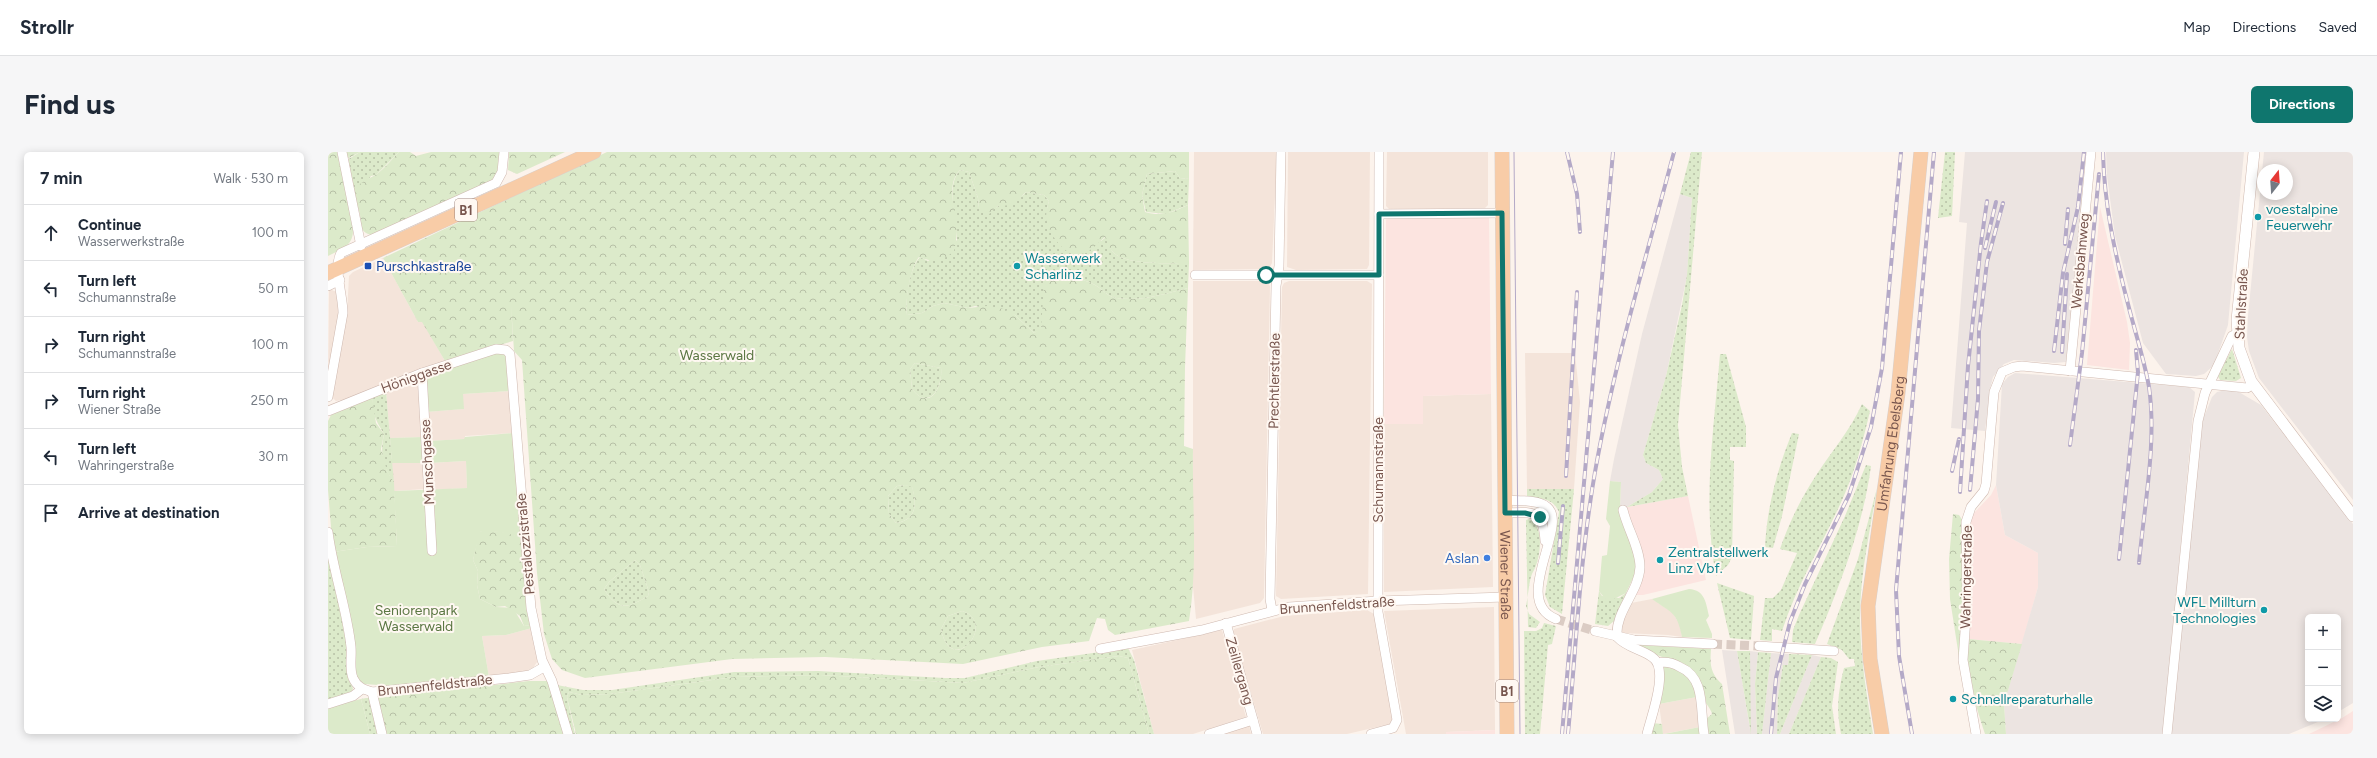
<!DOCTYPE html>
<meta charset="utf-8">
<style>
:root{--surface:#fff;--page:#f6f6f7;--text:#1f2937;--muted:#747a83;--line:#e0e1e3;--accent:#0f766e}
body{margin:0;font-family:Figtree,sans-serif;background:var(--page);color:var(--text)}
.controls{position:absolute;right:12px;bottom:12px;display:grid;overflow:hidden;border-radius:6px;box-shadow:0 2px 10px #0003}
.controls button{width:36px;height:36px;display:grid;place-items:center;padding:0;border:0;border-bottom:1px solid var(--line);background:var(--surface);color:var(--text);font:20px sans-serif}
.compass{position:absolute;left:1929px;top:12px;width:36px;height:36px;border-radius:50%;background:var(--surface);box-shadow:0 2px 10px #0003;rotate:17deg}
.stop{position:absolute;width:12px;height:12px;margin:-9px;border:3px solid #0f766e;border-radius:50%;background:#fff}
.stop.end{background:#0f766e;border-color:#fff;box-shadow:0 1px 4px #0008}
.list{margin:0;padding:0;list-style:none}
h2{display:flex;justify-content:space-between;align-items:center;height:52px;margin:0;padding:0 16px;font-size:17px}
h2 small{font-size:13px;font-weight:400;color:var(--muted)}
.list li{display:grid;grid-template-columns:26px 1fr auto;gap:12px;align-items:center;box-sizing:border-box;height:56px;padding:0 16px;border-top:1px solid var(--line)}
.list b{display:block;font-size:15px;white-space:nowrap}
.list p{margin:0;font-size:13px;white-space:nowrap;color:var(--muted)}
.list em{font-size:13px;font-style:normal;color:var(--muted)}
.icon{flex:none;width:22px;height:22px;fill:none;stroke:currentColor;stroke-width:2;stroke-linecap:round;stroke-linejoin:round}
.map{position:relative;flex:none;width:2025px;height:582px;overflow:hidden;border-radius:6px}
header{display:flex;align-items:center;gap:24px;box-sizing:border-box;height:56px;padding:0 20px;background:var(--surface);border-bottom:1px solid var(--line)}
header strong{font-size:19px}
nav{display:flex;gap:22px;margin-inline-start:auto;font-size:14px}
.intro{display:flex;align-items:center;justify-content:space-between;box-sizing:border-box;height:96px;padding:0 24px}
h1{margin:0;font-size:28px}
.button{padding:10px 18px;border-radius:6px;background:var(--accent);color:#fff;font-size:14px;font-weight:700}
main{display:flex;gap:24px;padding:0 24px}
aside{flex:1;background:var(--surface);border-radius:6px;box-shadow:0 2px 10px #0003}
.map>svg:first-child{display:block}
.residential{fill:#f4e4da}
.commercial{fill:#fce4e0}
.industrial{fill:#ece4e1;fill-rule:evenodd}
.grass{fill:url(#grass-dots)}
.forest{fill:url(#forest-crowns);fill-rule:evenodd}
.green{fill:#dceaca}
.lines{fill:none;stroke-linecap:round;stroke-linejoin:round}
.minor-tunnel{stroke:#dbccc4;stroke-width:9;stroke-dasharray:9 4.5;stroke-linecap:butt}
.minor-casing{stroke:#cfb9b0;stroke-width:10}
.tertiary-casing{stroke:#cfb9b0;stroke-width:12}
.primary-casing{stroke:#d9d0cd;stroke-width:15}
.minor{stroke:#fff;stroke-width:9}
.tertiary{stroke:#fff;stroke-width:11}
.primary{stroke:#f8cca7;stroke-width:14}
.tram{stroke:#b4a9c7;stroke-width:1}
.rail-casing{stroke:#b4a9c7;stroke-width:4}
.rail{stroke:#fff8f2;stroke-width:2.5;stroke-dasharray:8;stroke-linecap:butt}
.route{stroke:#0f766e;stroke-width:5}
.culture-dot{fill:#0f9aa8;stroke:#fff8f2;stroke-width:1.5}
.transit-dot{fill:#1a4fb4;stroke:#fff8f2;stroke-width:1.5}
.shop-dot{fill:#3f7fe0;stroke:#fff8f2;stroke-width:1.5}
.labels{text-anchor:middle;stroke-width:4;stroke-linejoin:round;paint-order:stroke}
.shield{fill:#fff8f2;stroke:#a0877f;stroke-width:1}
.shield-label{font-size:13px;font-weight:bold;fill:#78564e}
.culture-label{font-size:14px;fill:#0d838f;stroke:#fff8f2;text-anchor:start}
.street-label{font-size:14px;fill:#78564e;stroke:#fff8f2}
.transit-label{font-size:14px;fill:#164399;stroke:#fff8f2;text-anchor:start}
.park-label{font-size:14px;fill:#5b7743;stroke:#fff8f2}
.shop-label{font-size:14px;fill:#366cbe;stroke:#fff8f2;text-anchor:end}
</style>
<header>
<strong>Strollr</strong>
<nav><a>Map</a><a>Directions</a><a>Saved</a></nav>
</header>
<div class="intro"><h1>Find us</h1><a class="button">Directions</a></div>
<main>
<aside>
<h2>7 min<small>Walk · 530 m</small></h2>
<ul class="list">
<li><svg class="icon" aria-label="ahead" viewBox="0 0 24 24"><path d="M12 20V5M6 11l6-6 6 6"/></svg><div><b>Continue</b><p>Wasserwerkstraße</p></div><em>100 m</em></li>
<li><svg class="icon" aria-label="left" viewBox="0 0 24 24"><path d="M17 20v-9H6M10 6l-5 5 5 5"/></svg><div><b>Turn left</b><p>Schumannstraße</p></div><em>50 m</em></li>
<li><svg class="icon" aria-label="right" viewBox="0 0 24 24"><path d="M7 20v-9h11M14 6l5 5-5 5"/></svg><div><b>Turn right</b><p>Schumannstraße</p></div><em>100 m</em></li>
<li><svg class="icon" aria-label="right" viewBox="0 0 24 24"><path d="M7 20v-9h11M14 6l5 5-5 5"/></svg><div><b>Turn right</b><p>Wiener Straße</p></div><em>250 m</em></li>
<li><svg class="icon" aria-label="left" viewBox="0 0 24 24"><path d="M17 20v-9H6M10 6l-5 5 5 5"/></svg><div><b>Turn left</b><p>Wahringerstraße</p></div><em>30 m</em></li>
<li><svg class="icon" aria-label="arrive" viewBox="0 0 24 24"><path d="M6 21V4h12l-3 4 3 4H6"/></svg><div><b>Arrive at destination</b></div></li>
</ul>
</aside>
<div class="map">
<svg width="2025" height="582" viewBox="0 0 2025 582">
<defs>
<pattern id="grass-dots" width="8" height="8" patternUnits="userSpaceOnUse"><rect width="8" height="8" fill="#dceaca"/><path d="M2 2h.1M6 6h.1" fill="none" stroke="#b7c0a6" stroke-width="1.8" stroke-linecap="round"/></pattern>
<pattern id="forest-crowns" width="20" height="18" patternUnits="userSpaceOnUse"><rect width="20" height="18" fill="#dceaca"/><path d="M2 6a3 3 0 1 1 6 0M12 15a3 3 0 1 1 6 0" fill="none" stroke="#b7c0a6"/></pattern>
</defs>
<rect width="100%" height="100%" fill="#fcf3ec"/>
<g class="residential">
<polygon points="866,0 949,0 944,111 941,117 865,118"/>
<polygon points="960,0 1042,0 1041,113 1039,117 968,118 959,115"/>
<polygon points="1059,0 1160,0 1160,53 1157,56 1061,57 1058,54"/>
<polygon points="55,106 90,170 94,169 117,209 19,247 8,249 3,244 19,162 21,124 25,120"/>
<polygon points="865,129 938,129 942,134 936,446 932,451 868,467 865,435"/>
<polygon points="961,129 1039,129 1044,132 1040,442 953,447 948,444 954,135 956,131"/>
<polygon points="1,137 9,140 13,156 0,229"/>
<polygon points="1197,201 1247,201 1252,250 1246,337 1199,337"/>
<polygon points="91,227 95,285 62,286 58,239 84,228"/>
<polygon points="182,239 185,281 137,284 137,287 100,289 98,260 135,257 135,242"/>
<polygon points="1163,242 1165,435 1056,440 1056,272 1095,272 1095,244"/>
<polygon points="138,309 139,336 103,338 101,311"/>
<polygon points="64,311 96,311 97,337 66,339"/>
<polygon points="1324,447 1344,460 1352,473 1354,485 1340,483 1294,481 1295,464 1303,451"/>
<polygon points="1166,455 1167,578 1119,580 1118,582 1078,582 1056,459"/>
<polygon points="1039,458 1046,462 1050,478 1065,566 1062,572 1019,582 935,582 905,481 906,477 956,464"/>
<polygon points="204,476 211,507 205,516 196,520 161,525 154,484 178,483"/>
<polygon points="894,478 918,565 865,582 826,582 804,498"/>
<polygon points="1369,545 1372,575 1335,582 1331,552"/>
<polygon points="921,573 923,582 890,582"/>
</g>
<g class="commercial">
<polygon points="1772,55 1799,170 1802,191 1801,218 1759,213"/>
<polygon points="1161,64 1163,242 1095,244 1095,272 1056,272 1058,68 1059,66"/>
<polygon points="1668,333 1677,383 1710,401 1710,435 1694,492 1640,487 1643,367 1646,361 1663,343"/>
<polygon points="1360,344 1378,428 1315,443 1308,443 1311,428 1299,355"/>
<polygon points="2025,559 2025,582 1981,582 2014,566"/>
<polygon points="1167,578 1167,582 1118,582 1118,580"/>
</g>
<g class="industrial">
<polygon points="1637,0 1763,0 1758,3 1738,210 1726,211 1686,208 1676,212 1665,225 1662,237 1657,279 1623,276 1639,71 1631,70"/>
<polygon points="1778,0 1916,0 1900,173 1886,213 1876,222 1868,224 1838,222 1815,191 1787,84 1779,24"/>
<path d="M1936,0h89v348l-94,-122 -10,-27 -2,-14 1,-21zM1935,18h24v24h-24z"/>
<polygon points="1352,42 1364,46 1359,124 1338,224 1315,303 1318,311 1331,318 1335,327 1324,340 1299,355 1292,356 1293,330 1282,329 1286,307 1314,182"/>
<polygon points="1687,221 1861,235 1867,240 1835,582 1678,582 1676,552 1710,435 1710,401 1677,383 1668,333 1674,232 1680,225"/>
<polygon points="1898,238 1909,239 1933,253 2025,372 2025,551 2010,560 2010,465 1980,465 1980,567 1997,567 1961,582 1843,582 1874,270 1884,245 1889,240"/>
<polygon points="1394,498 1409,499 1422,577 1422,499 1430,500 1427,532 1429,582 1407,582"/>
<polygon points="1443,501 1461,502 1460,514 1455,513 1450,544 1449,582 1434,582"/>
<polygon points="1484,503 1493,505 1461,582 1452,582"/>
</g>
<g class="grass">
<polygon points="32,0 71,0 48,23 43,24 27,45 19,8"/>
<polygon points="1363,0 1374,0 1350,273 1354,315 1360,344 1299,355 1324,340 1335,327 1331,318 1318,311 1315,303 1338,224 1354,153 1359,123 1364,46 1352,42"/>
<polygon points="1617,0 1627,0 1624,64 1610,66"/>
<path d="M632,18l9,2 9,26 1,10 14,2c9,-9 24,-7 33,-18l18,3 5,6 -2,8 54,32 5,-4c2,4 3,10 6,14 12,15 59,12 77,12l-1,25c-24,6 -47,14 -72,10 -10,-2 -13,-9 -21,-13 -13,-8 -30,-7 -45,-8l-9,53 -7,3 -19,-18 -40,-9 -7,2 -24,-5 -11,3 -11,7 -15,2c-2,-15 2,-46 13,-58l8,4 29,-21c0,-21 -12,-54 3,-70z"/>
<polygon points="847,19 852,26 861,27 860,53 838,62 818,60 814,43 819,22"/>
<polygon points="1904,197 1913,226 1908,229 1892,228 1890,224"/>
<path d="M1392,202h6l20,73v20h-16v13l4,1 -2,96 -4,8 -12,11c-14,-74 -2,-148 4,-222z"/>
<path d="M587,211l26,5c2,18 -11,44 -29,21l-2,-20z"/>
<path d="M58,239l8,92c-12,-18 -14,-29 -10,-49 -9,-16 -11,-18 -12,-37z"/>
<path d="M1534,252l8,7c-7,30 -15,60 -27,87 -20,45 -46,86 -61,133l-10,-2v12l-12,-1 5,-42h8l8,-8 16,-37 -17,-4c9,-26 20,-49 35,-72 16,-25 35,-46 47,-73z"/>
<path d="M1464,281l7,1 -17,82 -9,32 -8,-1c2,-40 12,-77 27,-114z"/>
<path d="M1538,313l5,1c-8,61 -32,122 -56,178l-23,-2 1,-12 6,-15 46,-99z"/>
<path d="M577,333l7,1c5,18 5,34 -16,37l-7,-9 -1,-18 9,-10z"/>
<path d="M1549,336c-7,43 -17,87 -17,130 0,39 7,78 13,116h-32c-5,-24 -3,-42 3,-66l11,-2 -1,-7h-5l-7,-9 -15,-6 31,-85z"/>
<path d="M1199,337h47l-12,125 -12,-7 -5,-12 14,-83c-6,-14 -18,-14 -32,-14z"/>
<path d="M1201,367c17,8 11,42 4,53 -4,6 -5,27 -7,34l3,8 11,8 -4,6 -8,-1 -2,-107z"/>
<polygon points="0,405 19,487 19,514 25,537 22,542 0,548"/>
<path d="M307,408l5,5 9,27 -1,4c-20,12 -30,16 -44,-7l5,-7z"/>
<polygon points="1389,431 1426,444 1423,488 1402,486"/>
<polygon points="1271,439 1274,444 1291,446 1298,441 1286,469 1280,474 1267,472"/>
<path d="M634,459c37,11 -11,69 -21,18l7,-13z"/>
<polygon points="1216,471 1228,474 1224,492 1220,493 1212,582 1197,582 1196,479 1208,479 1214,476"/>
<polygon points="800,496 806,508 826,582 821,582 800,506 791,504 711,515 635,531 492,523 406,525 282,542 254,543 241,540 239,545 247,582 241,582 229,533 255,538 284,538 406,520 490,519 617,526 637,526 709,509"/>
<polygon points="1409,499 1422,499 1423,582"/>
<polygon points="1430,500 1443,501 1434,582 1429,582 1427,532"/>
<polygon points="1461,502 1484,503 1452,582 1449,582 1450,544 1455,513 1460,513"/>
<polygon points="1493,505 1503,506 1510,510 1504,554 1508,582 1461,582"/>
<polygon points="38,546 42,546 50,582 42,582 33,547"/>
</g>
<g class="forest">
<path d="M0,0h32l-19,10 12,66c1,18 -11,21 -25,28z"/>
<path d="M71,0h11l6,4 15,-4h69l-1,16 -7,14 -120,53c-13,-3 -11,-10 -12,-20 -1,-7 -5,-12 -5,-18 0,-15 13,-17 22,-23 8,-6 15,-15 22,-22z"/>
<polygon points="181,0 237,0 189,22 180,18"/>
<path d="M279,0h582v27l-9,-1 -5,-7 -28,3 -5,21 3,17c17,5 28,0 43,-7l1,58c-18,0 -65,3 -77,-12 -3,-3 -5,-10 -7,-14 -7,6 -17,18 -28,18 -12,0 -28,-21 -30,-33 -2,-7 0,-14 2,-21l-5,-6 -18,-3 -14,13 -14,1 -11,10 -8,-8 -1,-10 -9,-26 -9,-2c-14,14 -5,38 -3,56 0,8 -1,17 -3,25 -11,10 -21,12 -35,6 -9,11 -14,44 -12,58l15,-2 11,-7 11,-3 24,5 19,-2 17,3 11,6 19,18 7,-4 3,-45 6,-7c15,1 32,0 45,8 8,4 11,11 21,13 25,4 48,-4 72,-10l-3,79 -1,79 9,3c-1,57 5,116 -4,172l-74,14 -7,-5 -3,-11 -8,-1 -8,23 -47,6 -79,17 -138,-7 -93,2 -147,19 -23,-8 -10,-11 -8,-25 -7,-61 -15,-213 -8,-9 -3,-46 2,36 -68,20 -23,-39h-4l-35,-64zM587,211l26,5c2,19 -11,44 -29,21l-2,-20zM577,333l7,2c5,17 5,33 -16,36l-7,-9 -1,-18 9,-10zM307,408l5,5 9,27 -1,4c-20,12 -30,16 -44,-7l5,-7zM634,459c37,11 -11,69 -21,18l7,-13z"/>
<polygon points="44,245 48,271 56,282 53,297 59,319 66,331 69,394 39,395 5,400 0,338 0,269 3,263"/>
<polygon points="1625,362 1631,363 1635,369 1636,443 1631,505 1622,447 1621,407"/>
<polygon points="157,378 182,381 193,386 203,473 196,474 192,464 177,454 168,455 152,447 149,433 150,419 145,408 151,380"/>
<path d="M1640,487l54,5 -18,60 2,30h-21c-10,-32 -20,-61 -17,-95z"/>
<path d="M1311,493l72,4c-1,15 -1,24 11,35l8,50h-23l-1,-15 6,-5c-1,-10 -39,-50 -48,-56 -7,-4 -20,-7 -25,-13z"/>
<polygon points="791,504 800,506 821,582 248,582 239,545 241,540 254,543 282,542 406,525 492,523 635,531 711,515"/>
<polygon points="201,529 221,529 237,582 57,582 49,546"/>
<polygon points="1324,571 1334,572 1335,582 1322,582"/>
</g>
<g class="green">
<polygon points="169,199 178,203 182,239 135,242 136,257 98,260 96,224"/>
<path d="M185,281l8,105c-8,-4 -33,-9 -41,-6l-7,28 5,11 -1,14 3,14 16,8 17,1 11,18 7,-1 1,3 -26,7 -24,1 7,41 -97,9 -28,-2 -8,-7 -23,-125 34,-5 30,-1 -3,-55 73,-3 -1,-27 -37,2 -1,-22 36,-2 1,-2z"/>
<polygon points="95,285 96,311 64,311 62,286"/>
<polygon points="1282,329 1293,330 1292,356 1308,405 1308,420 1298,441 1282,449 1278,448 1271,439 1274,404 1279,403 1282,374 1278,367"/>
<path d="M1361,437c16,1 17,14 20,27l-3,4 6,14v4l-30,-1c-5,-26 -11,-24 -30,-38z"/>
<polygon points="1340,512 1364,526 1369,545 1331,552 1336,530 1336,515"/>
<polygon points="33,547 42,582 0,582 0,555"/>
<polygon points="1372,575 1373,582 1336,582"/>
</g>
<g class="lines">
<g class="minor-tunnel">
<polyline points="1228,467 1267,479"/>
<polyline points="1385,492 1431,494"/>
</g>
<g class="minor-casing">
<g id="minor">
<polyline points="14,0 33,94"/>
<polyline points="1051,62 1174,61"/>
<polyline points="867,123 1051,123"/>
<polyline points="0,134 12,128"/>
<polyline points="1742,219 1763,0"/>
<polyline points="94,221 104,399"/>
<path d="M0,245l15,-84c0,-17 -10,-46 -2,-60l155,-70 6,-11 2,-20"/>
<polyline points="0,259 94,221 168,197 178,198 182,202 203,456 214,508 224,529 240,582"/>
<path d="M1177,348c11,1 33,-1 42,7 23,18 -37,94 9,112"/>
<path d="M1295,358c4,18 17,38 17,57 -1,25 -25,44 -23,70 10,11 24,12 35,20 18,11 -1,60 -5,77"/>
<path d="M1177,361c28,-1 38,-4 40,28"/>
<path d="M0,380c5,39 19,77 23,115 1,11 -2,21 2,31 4,9 10,11 19,14l137,-14 21,-3 14,-8"/>
<polyline points="944,458 942,447 948,134 951,114 953,0"/>
<polyline points="898,471 929,582"/>
<polyline points="1267,479 1306,488 1385,492"/>
<polyline points="1431,494 1506,499"/>
<polyline points="772,497 874,478 961,455 1050,449 1178,445"/>
<path d="M1330,511c8,-2 15,0 22,4 26,11 20,43 24,67"/>
<polyline points="44,540 54,582"/>
<polyline points="0,552 25,544 34,537"/>
<polyline points="881,582 925,568"/>
<polyline points="1043,582 1065,576 1069,568 1050,460 1051,0"/>
<polyline points="1648,582 1635,508 1639,451 1638,370 1643,355 1656,339 1658,332 1666,240 1674,220 1686,215 1694,214 1919,236 1925,232"/>
<polyline points="1839,582 1870,269 1877,241 1904,184 1909,182"/>
</g>
</g>
<g class="tertiary-casing">
<polyline id="tertiary" points="1926,0 1909,168 1911,196 1923,229 2025,364"/>
</g>
<g class="primary-casing">
<g id="primary">
<path id="s1" d="M1174,0l5,582"/>
<polyline points="0,121 266,0"/>
<path id="s2" d="M1554,582l-12,-75 -2,-53 30,-213 23,-241"/>
</g>
</g>
<use href="#minor" class="minor"/>
<use href="#tertiary" class="tertiary"/>
<use href="#primary" class="primary"/>
<polyline class="tram" points="1186,0 1192,582"/>
<g class="rail-casing">
<g id="rail">
<polyline points="1239,0 1249,42 1252,80"/>
<path d="M1775,0c1,52 12,102 25,152 7,28 16,55 21,83 8,56 -5,120 -10,176"/>
<polyline points="1737,92 1740,57"/>
<polyline points="1657,96 1668,50"/>
<polyline points="1726,199 1735,121 1750,55 1756,0"/>
<polyline points="1734,200 1739,122"/>
<polyline points="1742,293 1754,201 1771,22"/>
<polyline points="1624,319 1631,287"/>
<polyline points="1238,324 1249,140"/>
<polyline points="1642,338 1650,247 1651,179 1659,110 1675,51"/>
<polyline points="1632,340 1640,214 1653,91 1659,49"/>
<polyline points="1791,407 1810,220 1808,198"/>
<polyline points="1230,411 1235,354"/>
<polyline points="1234,582 1285,0"/>
<path d="M1240,582c8,-87 12,-176 27,-262 19,-108 51,-214 79,-320"/>
<polyline points="1443,582 1448,526 1462,470 1477,432 1521,343 1543,275 1554,216 1573,0"/>
<polyline points="1584,582 1571,504 1568,438 1606,0"/>
</g>
</g>
<use href="#rail" class="rail"/>
</g>
<g class="lines">
<polyline class="route" points="938,123 1051,123 1051,62 1174,61 1177,361 1197,361 1212,365"/>
</g>
<g class="culture-dot">
<circle cx="1930" cy="65" r="4"/>
<circle cx="689" cy="114" r="4"/>
<circle cx="1332" cy="408" r="4"/>
<circle cx="1936" cy="458" r="4"/>
<circle cx="1625" cy="547" r="4"/>
</g>
<rect class="transit-dot" x="36" y="110" width="8" height="8" rx="2"/>
<circle class="shop-dot" cx="1159" cy="406" r="4"/>
<g class="labels">
<g class="shield">
<rect x="127" y="47" width="22" height="22" rx="3"/>
<rect x="1168" y="528" width="22" height="22" rx="3"/>
</g>
<g class="shield-label">
<text x="138" y="63">B1</text>
<text x="1179" y="544">B1</text>
</g>
<g class="culture-label">
<text x="1938" y="62">voestalpine<tspan x="1938" dy="16">Feuerwehr</tspan></text>
<text x="697" y="111">Wasserwerk<tspan x="697" dy="16">Scharlinz</tspan></text>
<text x="1340" y="405">Zentralstellwerk<tspan x="1340" dy="16">Linz Vbf.</tspan></text>
<text x="1928" y="455" text-anchor="end">WFL Millturn<tspan x="1928" dy="16">Technologies</tspan></text>
<text x="1633" y="552">Schnellreparaturhalle</text>
</g>
<g class="street-label">
<text transform="translate(1752 109) rotate(-85)" y="5">Werksbahnweg</text>
<text transform="translate(1913 152) rotate(-87)" y="5">Stahlstraße</text>
<text transform="translate(88 224) rotate(-20)" y="5">Höniggasse</text>
<text transform="translate(946 229) rotate(-89)" y="5">Prechtlerstraße</text>
<text dy="5" stroke="none"><textPath href="#s2" startOffset="293">Umfahrung Ebelsberg</textPath></text>
<text transform="translate(99 310) rotate(-93)" y="5">Munschgasse</text>
<text transform="translate(1050 318) rotate(-90)" y="5">Schumannstraße</text>
<text transform="translate(197 392) rotate(-95)" y="5">Pestalozzistraße</text>
<text dy="5" stroke="none"><textPath href="#s1" startOffset="423">Wiener Straße</textPath></text>
<text transform="translate(1638 425) rotate(-89)" y="5">Wahringerstraße</text>
<text transform="translate(1009 453) rotate(-4)" y="5">Brunnenfeldstraße</text>
<text transform="translate(912 519) rotate(74)" y="5">Zeillergang</text>
<text transform="translate(107 533) rotate(-6)" y="5">Brunnenfeldstraße</text>
</g>
<g class="transit-label">
<text x="48" y="119">Purschkastraße</text>
</g>
<g class="park-label">
<text x="389" y="208">Wasserwald</text>
<text x="88" y="463">Seniorenpark<tspan x="88" dy="16">Wasserwald</tspan></text>
</g>
<g class="shop-label">
<text x="1151" y="411">Aslan</text>
</g>
</g>
</svg>
<div class="controls">
<button>+</button>
<button>−</button>
<button><svg class="icon" aria-label="layers" viewBox="0 0 24 24"><path d="M12 4l9 5-9 5-9-5zM3 14l9 5 9-5"/></svg></button>
</div>
<svg class="compass" viewBox="-18 -18 36 36"><path d="M0-13l5 13h-10z" fill="#e53935"/><path d="M0 13l5-13h-10z" fill="#747a83"/></svg>
<div class="stop" style="left:938px;top:123px"></div>
<div class="stop end" style="left:1212px;top:365px"></div>
</div>
</main>
